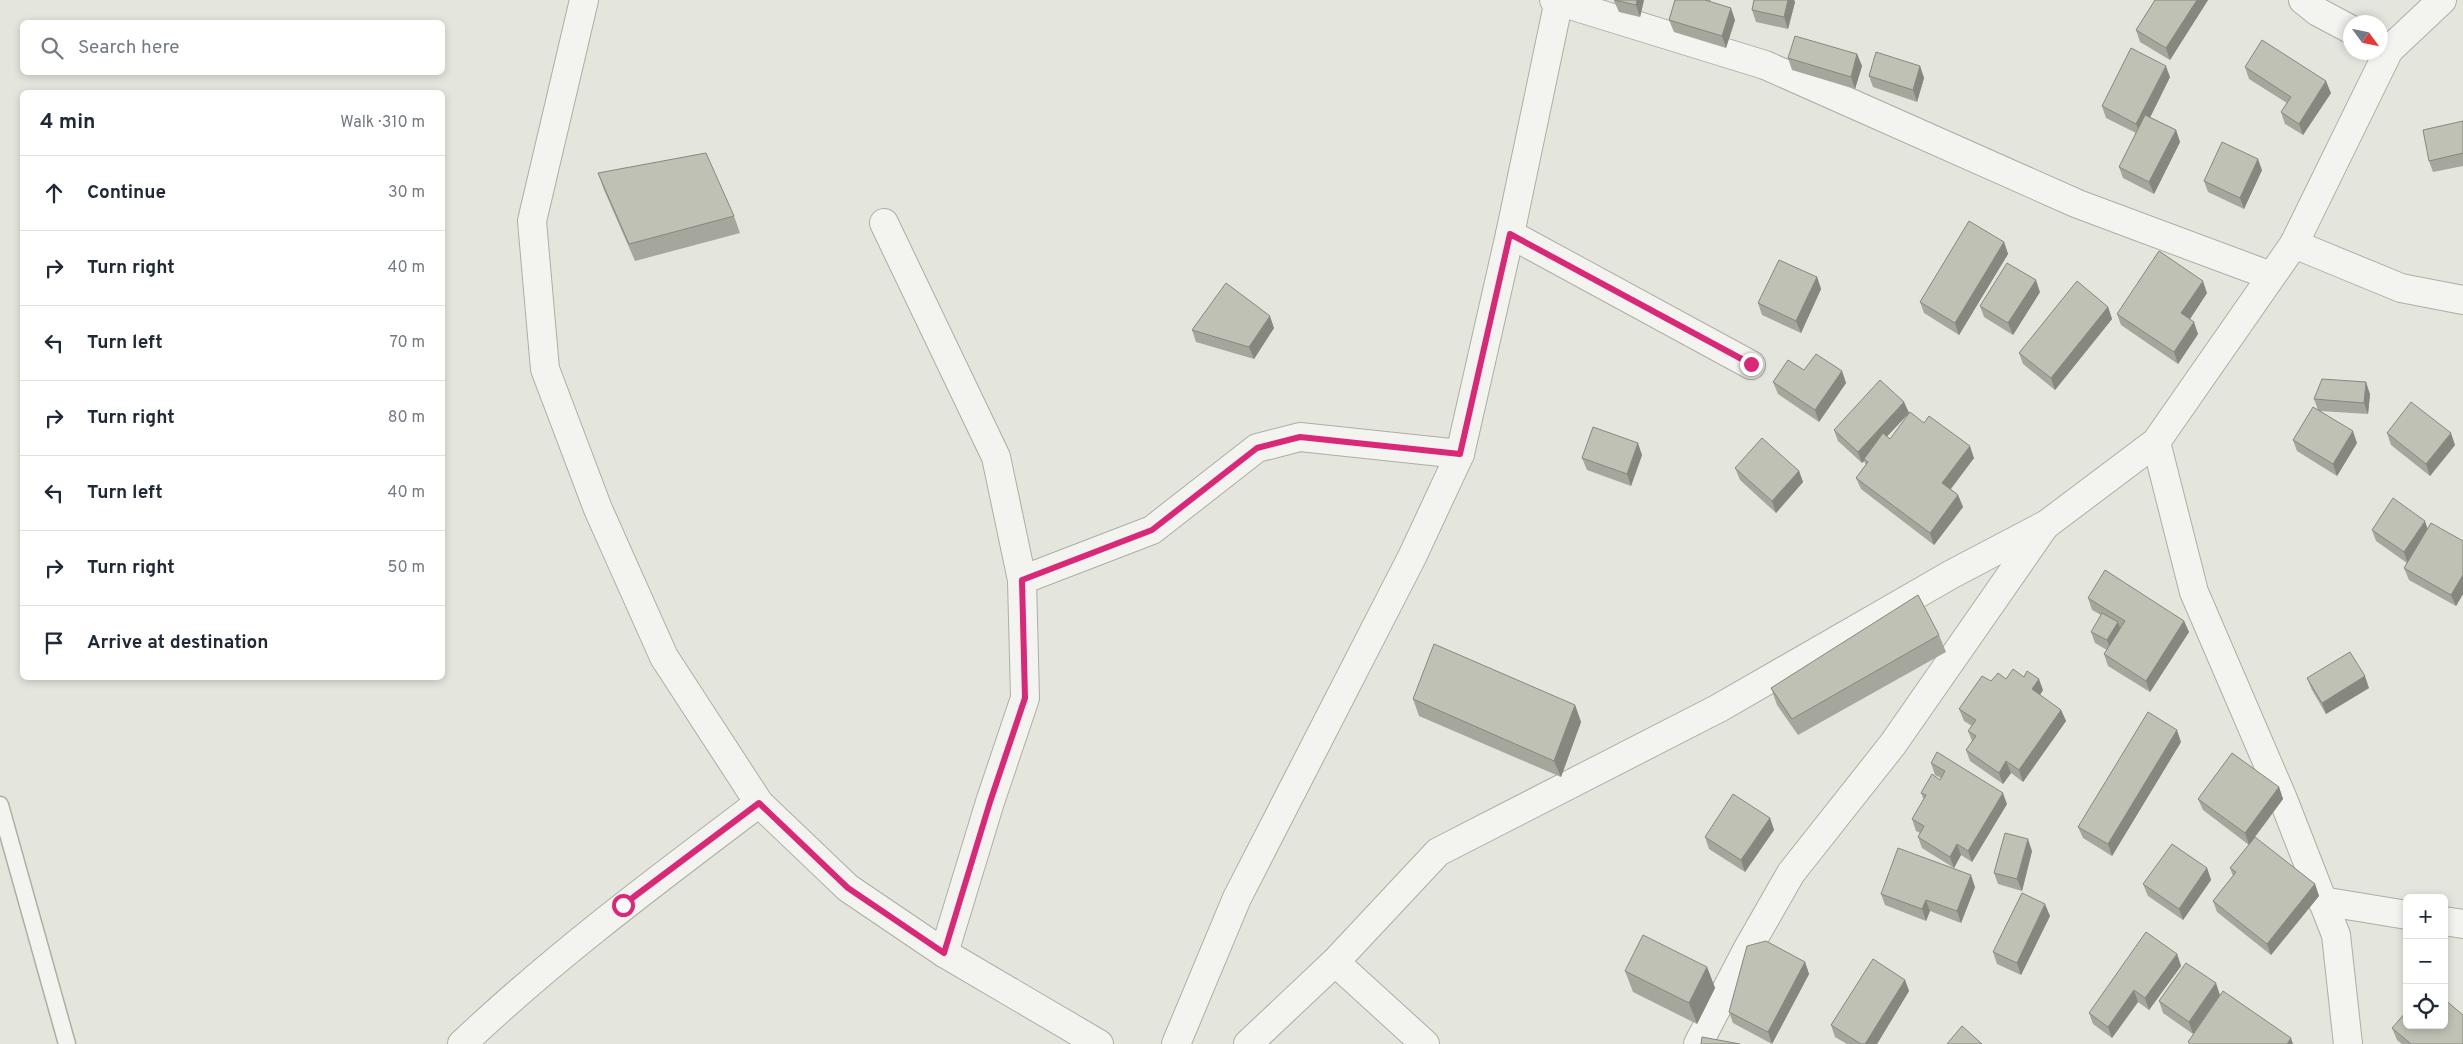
<!DOCTYPE html>
<meta charset="utf-8">
<style>
:root{--surface:#fff;--page:#f6f6f7;--text:#1f2937;--muted:#747a83;--line:#e0e1e3}
body{margin:0;font-family:Overpass,sans-serif;background:var(--page);color:var(--text)}
.controls{position:absolute;right:15px;bottom:15px;display:grid;overflow:hidden;border-radius:8px;box-shadow:0 2px 8px #0003}
.controls button{width:45px;height:45px;display:grid;place-items:center;padding:0;border:0;border-bottom:1px solid var(--line);background:var(--surface);color:var(--text);font:25px sans-serif}
.compass{position:absolute;left:2343px;top:15px;width:45px;height:45px;border-radius:50%;background:var(--surface);box-shadow:0 2px 8px #0003;rotate:123deg}
.stop{position:absolute;width:15px;height:15px;margin:-11px;border:4px solid #db2777;border-radius:50%;background:#fff}
.stop.end{background:#db2777;border-color:#fff;box-shadow:0 1px 5px #0008}
.list{margin:0;padding:0;list-style:none}
h2{display:flex;justify-content:space-between;align-items:center;height:65px;margin:0;padding:0 20px;font-size:21px}
h2 small{font-size:16px;font-weight:400;color:var(--muted)}
.list li{display:grid;grid-template-columns:32px 1fr auto;gap:15px;align-items:center;box-sizing:border-box;height:75px;padding:0 20px;border-top:1px solid var(--line)}
.list b{display:block;font-size:19px;white-space:nowrap}
.list em{font-size:16px;font-style:normal;color:var(--muted)}
.icon{flex:none;width:28px;height:28px;fill:none;stroke:currentColor;stroke-width:2;stroke-linecap:round;stroke-linejoin:round}
.map{position:relative;flex:none;width:2463px;height:1044px;overflow:hidden}
.search{position:absolute;background:var(--surface);box-shadow:0 2px 8px #0003;left:20px;top:20px;width:425px;height:55px;display:flex;align-items:center;gap:12px;box-sizing:border-box;padding:0 18px;border-radius:8px;color:var(--muted);font-size:19px}
.panel{position:absolute;background:var(--surface);box-shadow:0 2px 8px #0003;left:20px;top:90px;width:425px;height:590px;border-radius:8px}
.map>svg:first-child{display:block}
.lines{fill:none;stroke-linecap:round;stroke-linejoin:round}
.service-casing{stroke:#adaea3;stroke-width:19}
.minor-casing{stroke:#adaea3;stroke-width:30}
.service{stroke:#f3f4ef;stroke-width:16}
.minor{stroke:#f3f4ef;stroke-width:28}
.wall{fill:#a5a69c}
.shaded-wall{fill:#86877f}
.building{fill:#c0c1b5;stroke:#86877f}
.route{stroke:#db2777;stroke-width:6}
</style>
<div class="map">
<svg width="2463" height="1044" viewBox="0 0 2463 1044">
<rect width="100%" height="100%" fill="#e4e5dd"/>
<g class="lines">
<g class="service-casing">
<polyline id="service" points="0,805 67,1044"/>
</g>
<g class="minor-casing">
<g id="minor">
<polyline points="584,0 532,221 545,369 598,509 664,657 759,803 848,888 944,953 1099,1044"/>
<polyline points="1554,0 1765,65 2078,204 2271,276"/>
<polyline points="2303,0 2318,12 2350,29"/>
<polyline points="884,223 996,457 1022,580 1025,698 990,802 944,953"/>
<polyline points="1510,234 1751,365"/>
<polyline points="2294,244 2401,288 2463,300"/>
<polyline points="2156,442 2194,592 2283,799 2336,935 2348,1044"/>
<polyline points="1022,580 1152,530 1257,448 1300,437 1460,454"/>
<polyline points="2322,901 2407,915"/>
<polyline points="2444,921 2463,924"/>
<polyline points="1335,962 1425,1044"/>
<path d="M462,1044c93,-88 195,-164 297,-241"/>
<polyline points="1176,1044 1237,898 1412,557 1460,454 1510,234 1559,0"/>
<polyline points="1248,1044 1335,962 1438,852 1719,708 1952,574 2047,524 2156,442 2294,244 2389,50 2442,0"/>
<polyline points="1698,1044 1747,950 1791,873 1893,744 2044,527"/>
</g>
</g>
<use href="#service" class="service"/>
<use href="#minor" class="minor"/>
</g>
<g class="wall">
<polygon points="1644,0 1640,17 1619,12 1614,1"/>
<polygon points="1675,0 1711,0 1710,2 1735,20 1726,48 1674,32 1669,20"/>
<polygon points="1754,0 1794,0 1795,2 1788,29 1756,22 1752,10"/>
<polygon points="2155,0 2208,0 2170,60 2140,42 2136,30"/>
<polygon points="1857,54 1862,66 1855,89 1792,70 1788,58"/>
<polygon points="1920,66 1924,78 1917,102 1873,87 1869,76"/>
<polygon points="2245,67 2331,93 2303,135 2285,124 2281,112 2287,103 2249,79"/>
<polygon points="2170,77 2150,117 2176,130 2180,142 2154,194 2123,178 2119,167 2136,133 2106,118 2102,106"/>
<polygon points="2463,121 2463,166 2433,172 2429,161"/>
<polygon points="2262,170 2244,209 2208,192 2204,181"/>
<polygon points="598,173 734,216 740,233 635,261 604,190"/>
<polygon points="2004,242 2008,254 1959,335 1924,313 1920,302"/>
<polygon points="1817,277 1821,289 1801,333 1762,315 1758,303"/>
<polygon points="2040,292 2013,335 1984,317 1980,306"/>
<polygon points="2207,293 2190,319 2198,334 2178,364 2121,325 2117,314"/>
<polygon points="2108,307 2112,319 2055,390 2023,364 2019,353"/>
<polygon points="1274,328 1254,359 1196,342 1192,330"/>
<polygon points="1804,370 1842,371 1846,383 1819,422 1778,394 1773,382"/>
<polygon points="2370,394 2368,414 2320,411 2357,443 2337,476 2297,451 2293,440 2318,410 2314,399"/>
<polygon points="1904,402 1909,413 1887,436 1890,439 1924,423 1974,458 1951,489 1958,495 1963,507 1934,545 1861,489 1856,478 1866,465 1864,461 1862,463 1838,441 1834,430"/>
<polygon points="2387,433 2455,445 2430,476 2391,445"/>
<polygon points="1642,455 1631,486 1587,470 1582,458"/>
<polygon points="1735,468 1799,471 1803,482 1776,513 1740,480"/>
<polygon points="2428,528 2463,541 2463,594 2456,606 2409,580 2404,568 2407,563 2376,541 2372,530"/>
<polygon points="2088,598 2184,621 2189,632 2150,692 2108,666 2104,654 2107,650 2095,643 2091,632 2101,615 2092,610"/>
<polygon points="1939,635 1946,652 1798,735 1777,705 1771,688"/>
<polygon points="2307,678 2369,688 2326,714 2312,690"/>
<polygon points="1991,681 2043,690 2040,695 2061,710 2066,721 2023,782 2011,773 2003,784 1970,761 1966,750 1972,741 1968,731 1972,726 1964,721 1959,709"/>
<polygon points="1413,699 1575,705 1581,722 1561,777 1419,716"/>
<polygon points="2181,742 2112,856 2083,838 2078,827"/>
<polygon points="1931,763 2007,804 1972,862 1961,855 1954,868 1922,848 1918,837 1920,833 1916,831 1912,819 1924,800 1921,793 1940,780 1941,778 1935,775"/>
<polygon points="2279,787 2283,799 2254,838 2315,884 2319,896 2271,955 2217,912 2213,901 2233,876 2230,868 2249,845 2203,810 2198,799"/>
<polygon points="1770,818 1774,830 1745,872 1709,849 1705,837"/>
<polygon points="2032,851 2022,891 1998,884 1994,873"/>
<polygon points="2207,868 2211,880 2183,920 2148,896 2143,884"/>
<polygon points="1975,887 1961,923 1930,911 1926,921 1885,905 1881,894"/>
<polygon points="2050,916 2021,975 1997,964 1993,952"/>
<polygon points="2177,954 2181,966 2149,1010 2138,1002 2112,1038 2093,1024 2089,1013"/>
<polygon points="1805,962 1809,974 1772,1044 1733,1023 1729,1012"/>
<polygon points="1707,967 1715,988 1697,1024 1633,992 1625,971"/>
<polygon points="1905,980 1909,991 1877,1044 1847,1044 1835,1037 1831,1025"/>
<polygon points="2220,995 2193,1034 2163,1013 2159,1001"/>
<polygon points="2392,1028 2463,1044 2402,1044 2397,1040"/>
</g>
<g class="shaded-wall">
<polygon points="1637,0 1644,0 1640,17 1636,5"/>
<polygon points="1788,0 1794,0 1795,2 1788,29 1784,17"/>
<polygon points="2197,0 2208,0 2170,60 2166,48"/>
<polygon points="1731,8 1735,20 1726,48 1722,36"/>
<polygon points="1857,54 1862,66 1855,89 1851,77"/>
<polygon points="1920,66 1924,78 1917,102 1913,90"/>
<polygon points="2166,66 2170,77 2141,136 2136,124"/>
<polygon points="2326,81 2331,93 2303,135 2299,124"/>
<polygon points="2176,130 2180,142 2154,194 2149,182"/>
<polygon points="2258,159 2262,170 2244,209 2240,198"/>
<polygon points="2004,242 2008,254 1959,335 1955,323"/>
<polygon points="1817,277 1821,289 1801,333 1796,321"/>
<polygon points="2036,280 2040,292 2013,335 2008,323"/>
<polygon points="2203,281 2207,293 2186,325 2181,313"/>
<polygon points="2108,307 2112,319 2055,390 2051,378"/>
<polygon points="1270,316 1274,328 1254,359 1249,347"/>
<polygon points="2194,322 2198,334 2178,364 2174,352"/>
<polygon points="1842,371 1846,383 1819,422 1815,410"/>
<polygon points="2366,382 2370,394 2368,414 2364,403"/>
<polygon points="1904,402 1909,413 1865,460 1864,459 1864,461 1862,463 1858,452"/>
<polygon points="2353,431 2357,443 2337,476 2333,464"/>
<polygon points="2451,433 2455,445 2430,476 2426,464"/>
<polygon points="1638,443 1642,455 1631,486 1627,474"/>
<polygon points="1970,446 1974,458 1946,495 1942,483"/>
<polygon points="1799,471 1803,482 1776,513 1772,501"/>
<polygon points="1958,495 1963,507 1934,545 1930,533"/>
<polygon points="2425,521 2429,533 2408,564 2404,552"/>
<polygon points="2463,575 2463,594 2456,606 2451,595"/>
<polygon points="2184,621 2189,632 2150,692 2146,681"/>
<polygon points="2118,622 2122,634 2111,652 2107,640"/>
<polygon points="2365,676 2369,688 2326,714 2322,703"/>
<polygon points="2039,679 2043,690 2036,701 2032,689"/>
<polygon points="1575,705 1581,722 1561,777 1554,761"/>
<polygon points="2061,710 2066,721 2023,782 2019,770"/>
<polygon points="2177,730 2181,742 2112,856 2108,844"/>
<polygon points="2006,761 2011,773 2003,784 1999,773"/>
<polygon points="2279,787 2283,799 2249,845 2245,833"/>
<polygon points="2003,793 2007,804 1972,862 1968,851"/>
<polygon points="1770,818 1774,830 1745,872 1741,860"/>
<polygon points="2028,839 2032,851 2022,891 2017,879"/>
<polygon points="1957,844 1961,855 1954,868 1950,857"/>
<polygon points="2207,868 2211,880 2183,920 2179,909"/>
<polygon points="1971,875 1975,887 1961,923 1957,911"/>
<polygon points="2315,884 2319,896 2271,955 2267,944"/>
<polygon points="1926,900 1930,911 1926,921 1922,909"/>
<polygon points="2045,904 2050,916 2021,975 2017,963"/>
<polygon points="2177,954 2181,966 2149,1010 2145,998"/>
<polygon points="1805,962 1809,974 1772,1044 1768,1032"/>
<polygon points="1707,967 1715,988 1697,1024 1689,1003"/>
<polygon points="1905,980 1909,991 1877,1044 1865,1044"/>
<polygon points="2216,983 2220,995 2193,1034 2189,1022"/>
<polygon points="2134,990 2138,1002 2112,1038 2108,1027"/>
<polygon points="2291,1038 2293,1044 2287,1044"/>
</g>
<g class="building">
<polygon points="1614,0 1637,0 1636,5"/>
<polygon points="1675,0 1705,0 1731,8 1722,36 1669,20"/>
<polygon points="1754,0 1788,0 1784,17 1752,10"/>
<polygon points="2155,0 2197,0 2166,48 2136,30"/>
<polygon points="1795,36 1857,54 1851,77 1788,58"/>
<polygon points="2262,40 2326,81 2299,124 2281,112 2291,97 2245,67"/>
<polygon points="2131,48 2166,66 2136,124 2102,106"/>
<polygon points="1876,52 1920,66 1913,90 1869,76"/>
<polygon points="2145,115 2176,130 2149,182 2119,167"/>
<polygon points="2463,121 2463,153 2429,161 2423,130"/>
<polygon points="2222,142 2258,159 2240,198 2204,181"/>
<polygon points="706,153 734,216 629,244 598,173"/>
<polygon points="1969,221 2004,242 1955,323 1920,302"/>
<polygon points="2159,251 2203,281 2181,313 2194,322 2174,352 2117,314"/>
<polygon points="1779,260 1817,277 1796,321 1758,303"/>
<polygon points="2007,263 2036,280 2008,323 1980,306"/>
<polygon points="2077,281 2108,307 2051,378 2019,353"/>
<polygon points="1226,283 1270,316 1249,347 1192,330"/>
<polygon points="1816,354 1842,371 1815,410 1773,382 1788,360 1804,370"/>
<polygon points="2322,379 2366,382 2364,403 2314,399"/>
<polygon points="1880,380 1904,402 1858,452 1834,430"/>
<polygon points="2411,402 2451,433 2426,464 2387,433"/>
<polygon points="2313,407 2353,431 2333,464 2293,440"/>
<polygon points="1910,412 1924,423 1929,416 1970,446 1942,483 1958,495 1930,533 1856,478 1868,462 1864,459 1883,433 1890,439"/>
<polygon points="1593,427 1638,443 1627,474 1582,458"/>
<polygon points="1762,438 1799,471 1772,501 1735,468"/>
<polygon points="2393,498 2425,521 2404,552 2372,530"/>
<polygon points="2431,523 2463,541 2463,575 2451,595 2404,568"/>
<polygon points="2105,570 2184,621 2146,681 2104,654 2125,621 2088,598"/>
<polygon points="1918,595 1939,635 1792,719 1771,688"/>
<polygon points="2102,613 2118,622 2107,640 2091,632"/>
<polygon points="1434,644 1575,705 1554,761 1413,699"/>
<polygon points="2350,652 2365,676 2322,703 2307,678"/>
<polygon points="2013,669 2024,677 2027,671 2039,679 2032,689 2061,710 2019,770 2006,761 1999,773 1966,750 1976,736 1968,731 1976,720 1959,709 1982,676 1991,681 1998,673 2006,679"/>
<polygon points="2148,712 2177,730 2108,844 2078,827"/>
<polygon points="1937,752 2003,793 1968,851 1957,844 1950,857 1918,837 1924,826 1912,819 1926,795 1921,793 1932,774 1940,780 1945,771 1931,763"/>
<polygon points="2232,753 2279,787 2245,833 2198,799"/>
<polygon points="1733,794 1770,818 1741,860 1705,837"/>
<polygon points="2005,833 2028,839 2017,879 1994,873"/>
<polygon points="2255,837 2315,884 2267,944 2213,901 2236,872 2230,868"/>
<polygon points="2172,844 2207,868 2179,909 2143,884"/>
<polygon points="1898,848 1971,875 1957,911 1926,900 1922,909 1881,894"/>
<polygon points="2022,893 2045,904 2017,963 1993,952"/>
<polygon points="2146,932 2177,954 2145,998 2134,990 2108,1027 2089,1013"/>
<polygon points="1643,935 1707,967 1689,1003 1625,971"/>
<polygon points="1766,941 1805,962 1768,1032 1729,1012 1747,946"/>
<polygon points="1873,959 1905,980 1865,1044 1861,1044 1831,1025"/>
<polygon points="2186,963 2216,983 2189,1022 2159,1001"/>
<polygon points="2223,991 2291,1038 2287,1044 2190,1044 2188,1042"/>
<polygon points="2444,999 2463,1015 2463,1044 2411,1044 2392,1028 2407,1011 2407,1025 2444,1025"/>
<polygon points="1962,1026 1982,1044 1947,1044"/>
<polygon points="1702,1037 1740,1044 1701,1044"/>
</g>
<g class="lines">
<polyline class="route" points="623,905 759,803 848,888 944,953 990,802 1025,698 1022,580 1152,530 1257,448 1300,437 1460,454 1510,234 1751,364"/>
</g>
</svg>
<div class="controls">
<button>+</button>
<button>−</button>
<button><svg class="icon" aria-label="locate" viewBox="0 0 24 24"><circle cx="12" cy="12" r="6"/><path d="M12 2v4M12 18v4M2 12h4M18 12h4"/></svg></button>
</div>
<svg class="compass" viewBox="-18 -18 36 36"><path d="M0-13l5 13h-10z" fill="#e53935"/><path d="M0 13l5-13h-10z" fill="#747a83"/></svg>
<div class="stop" style="left:623px;top:905px"></div>
<div class="stop end" style="left:1751px;top:364px"></div>
<div class="search"><svg class="icon" aria-label="search" viewBox="0 0 24 24"><circle cx="10" cy="10" r="6"/><path d="M15 15l6 6"/></svg>Search here</div>
<section class="panel">
<h2>4 min<small>Walk · 310 m</small></h2>
<ul class="list">
<li><svg class="icon" aria-label="ahead" viewBox="0 0 24 24"><path d="M12 20V5M6 11l6-6 6 6"/></svg><div><b>Continue</b></div><em>30 m</em></li>
<li><svg class="icon" aria-label="right" viewBox="0 0 24 24"><path d="M7 20v-9h11M14 6l5 5-5 5"/></svg><div><b>Turn right</b></div><em>40 m</em></li>
<li><svg class="icon" aria-label="left" viewBox="0 0 24 24"><path d="M17 20v-9H6M10 6l-5 5 5 5"/></svg><div><b>Turn left</b></div><em>70 m</em></li>
<li><svg class="icon" aria-label="right" viewBox="0 0 24 24"><path d="M7 20v-9h11M14 6l5 5-5 5"/></svg><div><b>Turn right</b></div><em>80 m</em></li>
<li><svg class="icon" aria-label="left" viewBox="0 0 24 24"><path d="M17 20v-9H6M10 6l-5 5 5 5"/></svg><div><b>Turn left</b></div><em>40 m</em></li>
<li><svg class="icon" aria-label="right" viewBox="0 0 24 24"><path d="M7 20v-9h11M14 6l5 5-5 5"/></svg><div><b>Turn right</b></div><em>50 m</em></li>
<li><svg class="icon" aria-label="arrive" viewBox="0 0 24 24"><path d="M6 21V4h12l-3 4 3 4H6"/></svg><div><b>Arrive at destination</b></div></li>
</ul>
</section>
</div>
